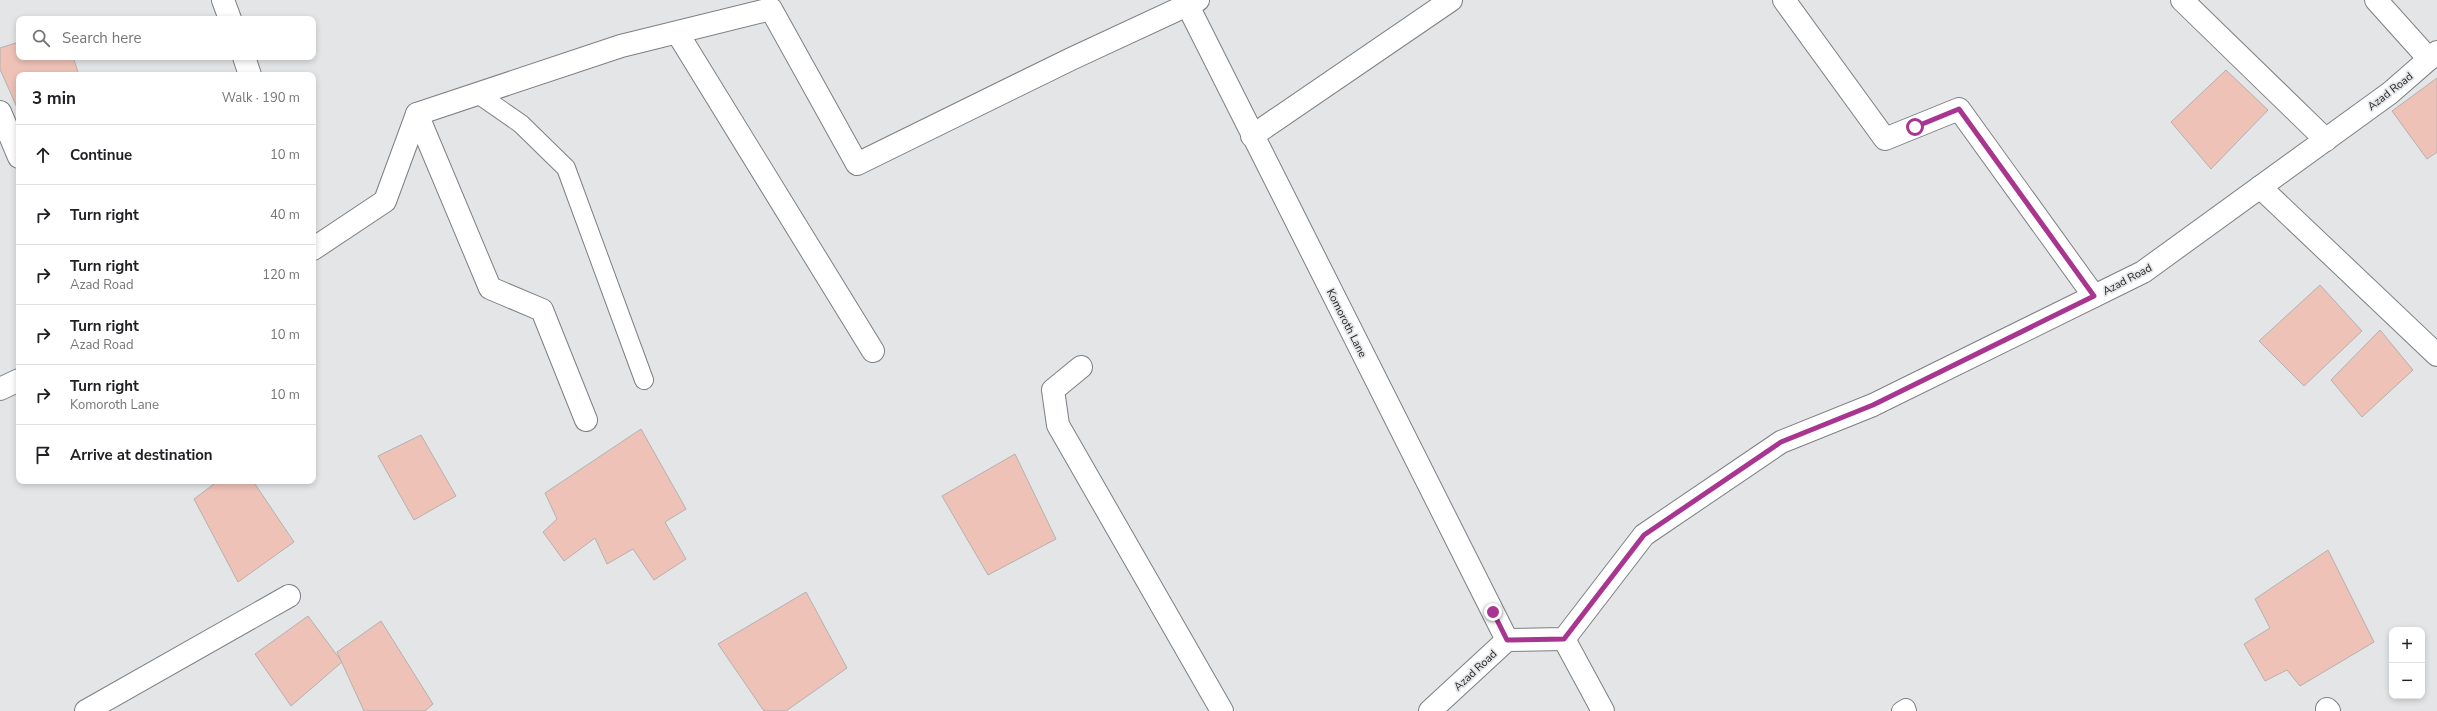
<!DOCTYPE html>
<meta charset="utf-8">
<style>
:root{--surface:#fff;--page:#f2f2f2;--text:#202124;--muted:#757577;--line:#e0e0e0}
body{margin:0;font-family:"Nunito Sans",sans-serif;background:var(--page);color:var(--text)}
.controls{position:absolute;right:12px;bottom:12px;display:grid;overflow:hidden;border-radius:8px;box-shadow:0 2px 6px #0003}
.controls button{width:36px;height:36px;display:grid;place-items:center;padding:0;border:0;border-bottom:1px solid var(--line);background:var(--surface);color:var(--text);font:20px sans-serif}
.stop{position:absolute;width:12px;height:12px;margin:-9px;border:3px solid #a83590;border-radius:50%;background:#fff}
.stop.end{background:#a83590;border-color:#fff;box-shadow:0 1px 4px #0008}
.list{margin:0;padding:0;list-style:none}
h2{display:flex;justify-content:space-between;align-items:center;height:52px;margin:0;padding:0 16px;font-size:17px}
h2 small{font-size:13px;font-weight:400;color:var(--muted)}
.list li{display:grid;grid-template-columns:26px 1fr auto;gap:12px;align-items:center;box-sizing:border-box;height:60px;padding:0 16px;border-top:1px solid var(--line)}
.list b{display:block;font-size:15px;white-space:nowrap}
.list p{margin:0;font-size:13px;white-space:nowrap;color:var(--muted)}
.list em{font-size:13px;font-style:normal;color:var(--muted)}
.icon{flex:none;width:22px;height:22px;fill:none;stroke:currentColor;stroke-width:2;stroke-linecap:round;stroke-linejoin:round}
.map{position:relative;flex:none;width:2437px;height:711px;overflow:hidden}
.search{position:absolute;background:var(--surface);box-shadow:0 2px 6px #0003;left:16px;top:16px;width:300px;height:44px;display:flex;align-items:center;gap:10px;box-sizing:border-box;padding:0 14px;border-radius:8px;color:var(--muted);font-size:15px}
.panel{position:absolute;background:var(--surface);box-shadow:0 2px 6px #0003;left:16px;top:72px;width:300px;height:412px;border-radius:8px}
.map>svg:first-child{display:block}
.building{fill:#eec2b7;stroke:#b5b1b0}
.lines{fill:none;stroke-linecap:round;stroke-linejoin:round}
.lane-casing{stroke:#7d7f82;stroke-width:20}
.street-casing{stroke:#7d7f82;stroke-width:24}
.lane{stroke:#fff;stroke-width:18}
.street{stroke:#fff;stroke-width:22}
.route{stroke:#a83590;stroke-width:5}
.labels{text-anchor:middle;stroke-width:3.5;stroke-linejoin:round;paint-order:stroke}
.street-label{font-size:11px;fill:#222324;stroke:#e3e5e7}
</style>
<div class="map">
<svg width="2437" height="711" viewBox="0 0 2437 711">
<rect width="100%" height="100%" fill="#e3e5e7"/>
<g class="building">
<polygon points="19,42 19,57 73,57 79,75 19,75 19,112 0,69 0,48"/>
<polygon points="2226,70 2268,110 2211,169 2171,122"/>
<polygon points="2437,78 2437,152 2427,159 2392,111"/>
<polygon points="2320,285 2362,331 2304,386 2259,341"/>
<polygon points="2380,330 2413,370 2362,417 2331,380"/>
<polygon points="641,429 686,509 665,522 686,559 654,580 633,549 607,564 595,538 564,561 543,532 557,519 545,493"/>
<polygon points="421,435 456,496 414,520 378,456"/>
<polygon points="1015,454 1056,539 988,575 942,496"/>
<polygon points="218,481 253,481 294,542 238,582 194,499"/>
<polygon points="2328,550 2374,642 2300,686 2287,670 2265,681 2244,644 2270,628 2255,599"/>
<polygon points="806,592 847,668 786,711 764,711 718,644"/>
<polygon points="308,616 342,662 291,706 255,654"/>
<polygon points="381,621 433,704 425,711 364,711 337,652"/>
</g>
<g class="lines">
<g class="lane-casing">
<g id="lane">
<polyline points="478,94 521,124 566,168 644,380"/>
<polyline points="1901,711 1906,708 1907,711"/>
</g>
</g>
<g class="street-casing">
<g id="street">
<polyline points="223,0 230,19"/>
<polyline points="1784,0 1885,139 1959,109 2094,296"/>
<polyline points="2182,0 2326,140"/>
<polyline points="2376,0 2429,59"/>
<polyline points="1188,6 1507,640"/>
<polyline points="678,34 873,351"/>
<polyline points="244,57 250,75"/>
<polyline points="0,112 19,157"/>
<polyline points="417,114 490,288 542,310 586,420"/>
<polyline points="1252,136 1451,0"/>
<polyline points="2260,187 2437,355"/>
<polyline points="313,249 385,201 417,114 621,46 771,9 857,164 1073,58 1198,0"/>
<polyline points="1081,367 1053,390 1058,425 1222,711"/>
<polyline points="0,389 19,380"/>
<polyline points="1564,639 1603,711"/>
<polyline points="2327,709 2329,711"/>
<polyline points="86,711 289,596"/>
<polyline points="1430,711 1507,640 1564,639 1644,535 1781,442 1873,405 2143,272 2390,93 2437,52"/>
</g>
</g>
<use href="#lane" class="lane"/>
<use href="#street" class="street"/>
</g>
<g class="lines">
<polyline class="route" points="1493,612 1507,640 1564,639 1644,535 1781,442 1873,405 2094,296 1959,109 1915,127"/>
</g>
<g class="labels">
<g class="street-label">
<text transform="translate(2390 91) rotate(-38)" y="4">Azad Road</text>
<text transform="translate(2127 279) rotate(-28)" y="4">Azad Road</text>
<text transform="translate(1347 323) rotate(63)" y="4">Komoroth Lane</text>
<text transform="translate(1475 670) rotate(-43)" y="4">Azad Road</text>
</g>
</g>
</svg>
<div class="controls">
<button>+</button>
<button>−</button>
</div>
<div class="stop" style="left:1915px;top:127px"></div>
<div class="stop end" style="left:1493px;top:612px"></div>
<div class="search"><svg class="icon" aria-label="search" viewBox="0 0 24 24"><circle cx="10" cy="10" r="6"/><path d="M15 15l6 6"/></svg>Search here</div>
<section class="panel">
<h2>3 min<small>Walk · 190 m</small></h2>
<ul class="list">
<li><svg class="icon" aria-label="ahead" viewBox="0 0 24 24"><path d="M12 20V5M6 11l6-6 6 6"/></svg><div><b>Continue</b></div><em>10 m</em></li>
<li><svg class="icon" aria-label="right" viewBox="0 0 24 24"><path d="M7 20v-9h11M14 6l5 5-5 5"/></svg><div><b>Turn right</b></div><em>40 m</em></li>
<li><svg class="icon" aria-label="right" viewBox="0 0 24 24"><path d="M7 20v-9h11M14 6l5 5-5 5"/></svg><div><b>Turn right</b><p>Azad Road</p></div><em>120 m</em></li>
<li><svg class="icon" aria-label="right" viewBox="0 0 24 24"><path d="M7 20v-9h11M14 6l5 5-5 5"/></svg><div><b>Turn right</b><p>Azad Road</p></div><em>10 m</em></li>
<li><svg class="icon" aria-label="right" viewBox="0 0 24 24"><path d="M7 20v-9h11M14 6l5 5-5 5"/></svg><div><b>Turn right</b><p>Komoroth Lane</p></div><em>10 m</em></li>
<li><svg class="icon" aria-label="arrive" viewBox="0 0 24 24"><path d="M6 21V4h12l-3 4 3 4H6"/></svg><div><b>Arrive at destination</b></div></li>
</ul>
</section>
</div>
